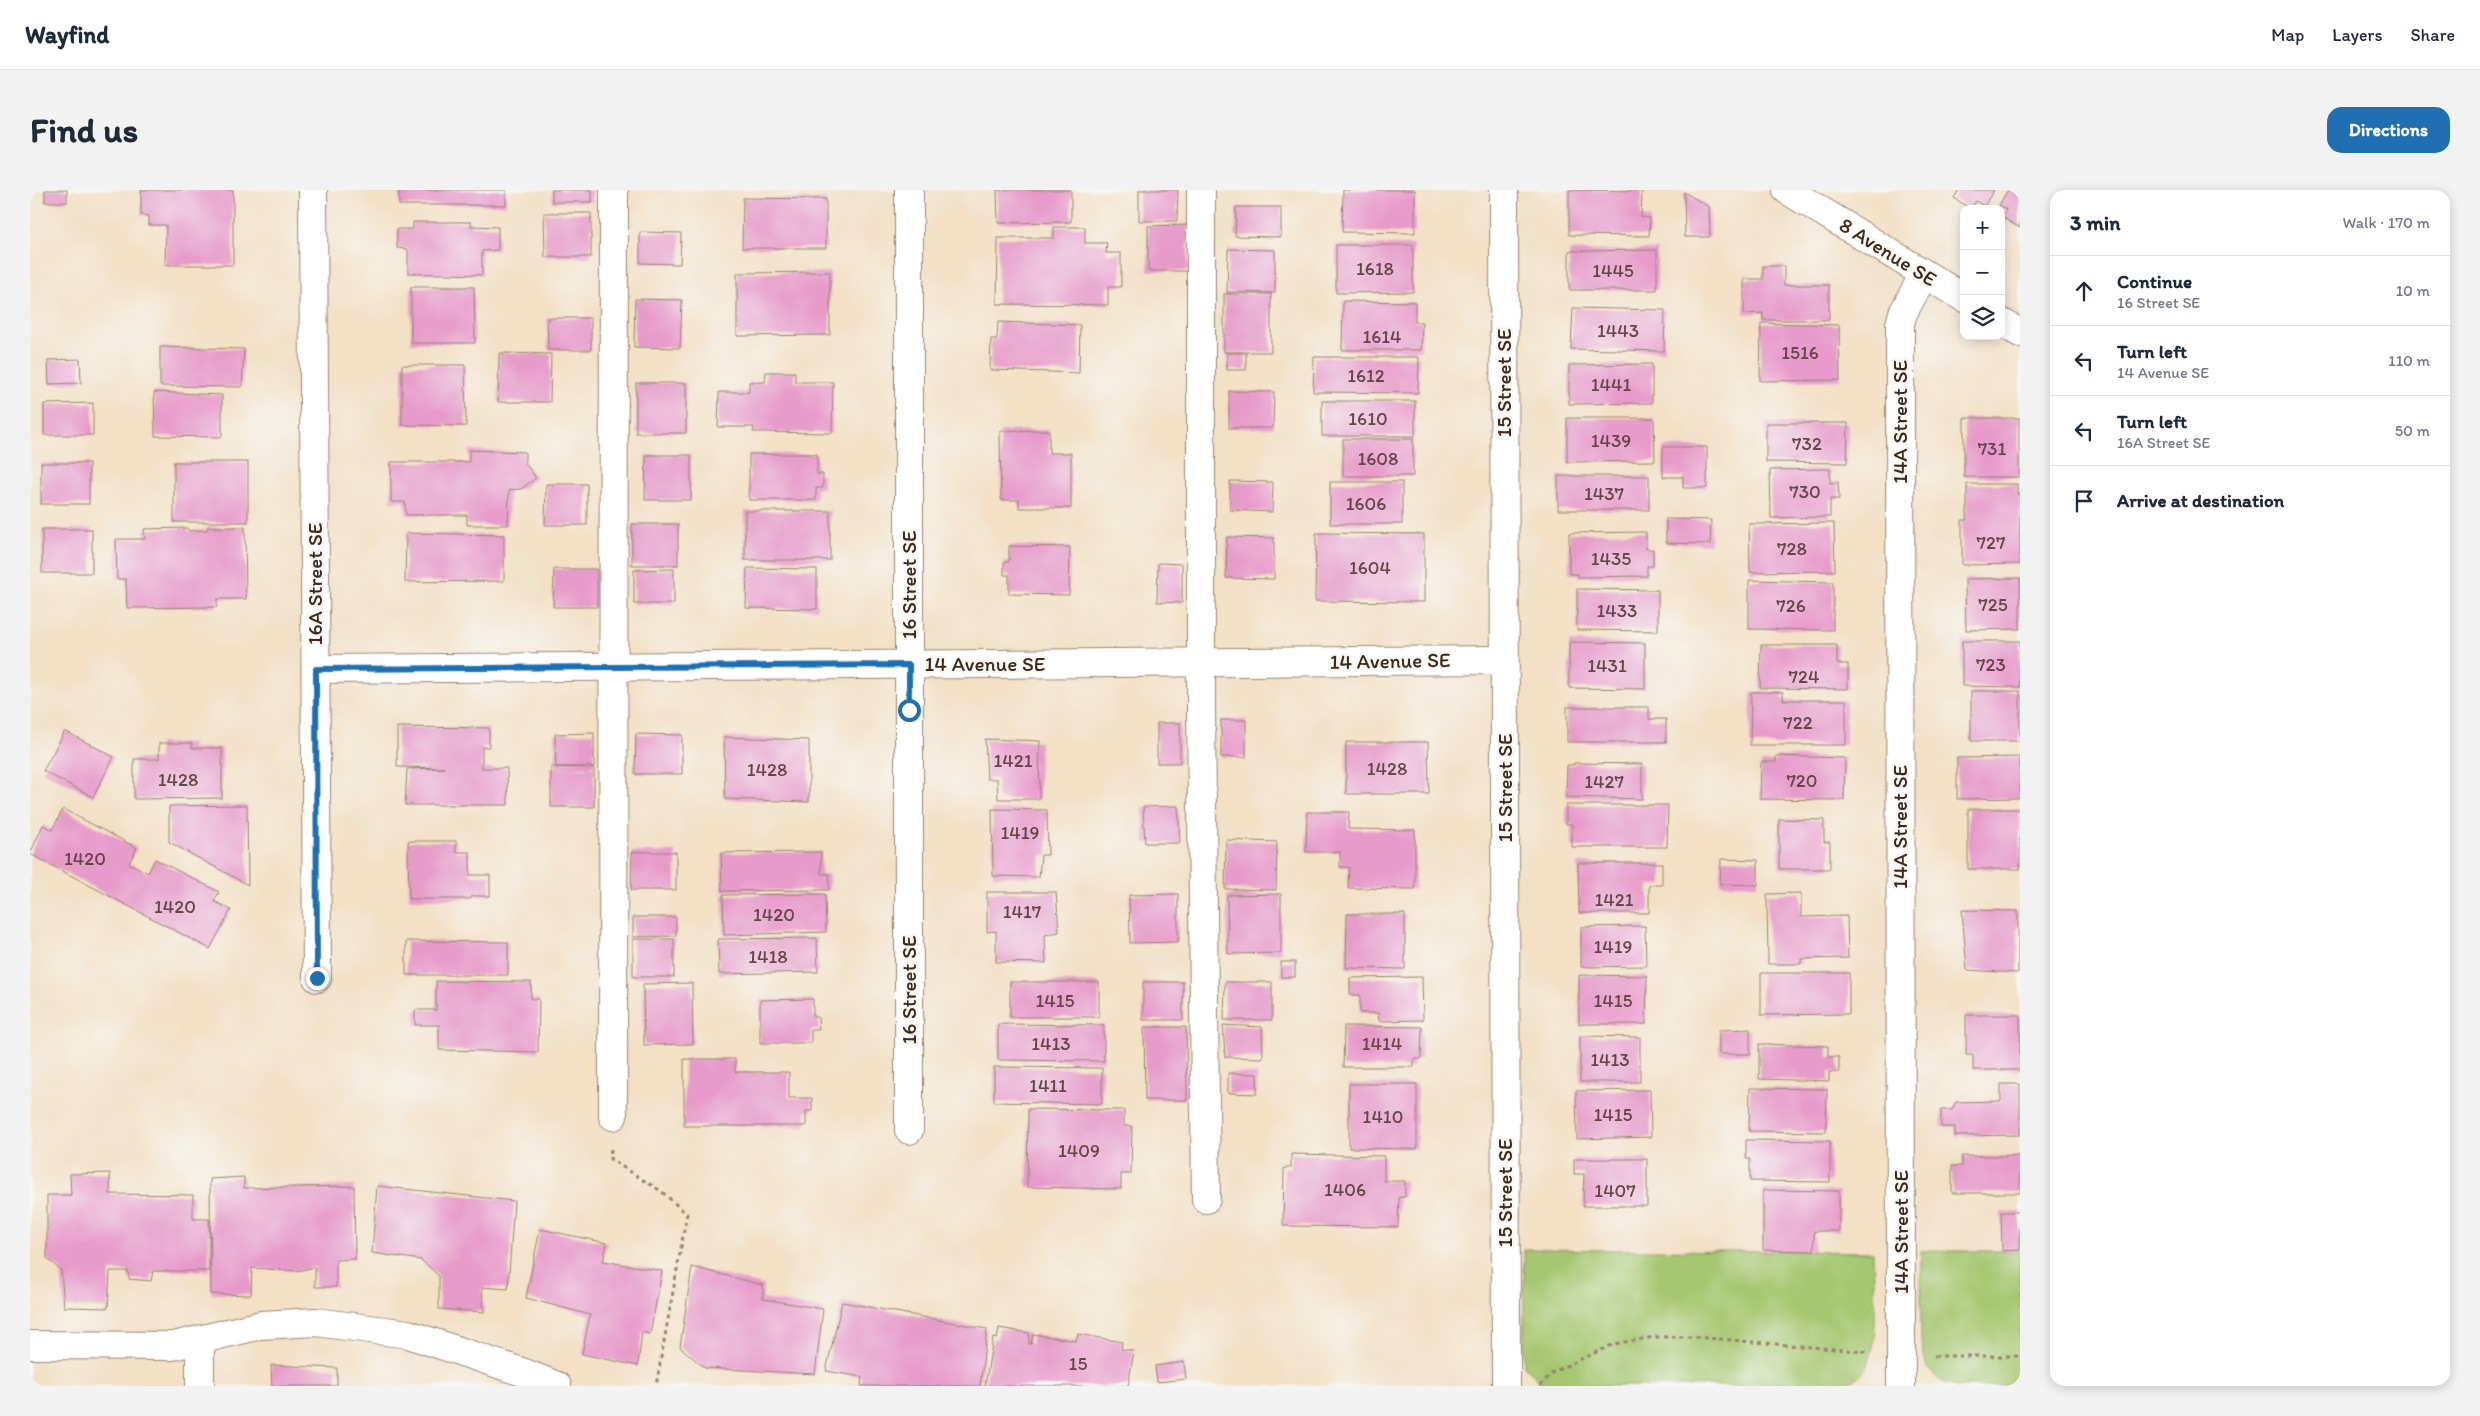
<!DOCTYPE html>
<meta charset="utf-8">
<style>
:root{--surface:#fff;--page:#f2f2f3;--text:#1f2937;--muted:#747a83;--line:#e0e1e3;--accent:#1f6fb2}
body{margin:0;font-family:Itim,sans-serif;background:var(--page);color:var(--text)}
.controls{position:absolute;right:15px;top:15px;display:grid;overflow:hidden;border-radius:10px;box-shadow:0 2px 12px #0003}
.controls button{width:45px;height:45px;display:grid;place-items:center;padding:0;border:0;border-bottom:1px solid var(--line);background:var(--surface);color:var(--text);font:25px sans-serif}
.stop{position:absolute;width:15px;height:15px;margin:-11px;border:4px solid #1f6fb2;border-radius:50%;background:#fff}
.stop.end{background:#1f6fb2;border-color:#fff;box-shadow:0 1px 5px #0008}
.list{margin:0;padding:0;list-style:none}
h2{display:flex;justify-content:space-between;align-items:center;height:65px;margin:0;padding:0 20px;font-size:21px}
h2 small{font-size:16px;font-weight:400;color:var(--muted)}
.list li{display:grid;grid-template-columns:32px 1fr auto;gap:15px;align-items:center;box-sizing:border-box;height:70px;padding:0 20px;border-top:1px solid var(--line)}
.list b{display:block;font-size:19px;white-space:nowrap}
.list p{margin:0;font-size:16px;white-space:nowrap;color:var(--muted)}
.list em{font-size:16px;font-style:normal;color:var(--muted)}
.icon{flex:none;width:28px;height:28px;fill:none;stroke:currentColor;stroke-width:2;stroke-linecap:round;stroke-linejoin:round}
.map{position:relative;flex:none;width:1990px;height:1196px;overflow:hidden;border-radius:15px}
header{display:flex;align-items:center;gap:30px;box-sizing:border-box;height:70px;padding:0 25px;background:var(--surface);border-bottom:1px solid var(--line)}
header strong{font-size:24px}
nav{display:flex;gap:28px;margin-inline-start:auto;font-size:18px}
.intro{display:flex;align-items:center;justify-content:space-between;box-sizing:border-box;height:120px;padding:0 30px}
h1{margin:0;font-size:35px}
.button{padding:12px 22px;border-radius:15px;background:var(--accent);color:#fff;font-size:18px;font-weight:700}
main{display:flex;gap:30px;padding:0 30px}
aside{flex:1;background:var(--surface);border-radius:15px;box-shadow:0 2px 12px #0003}
.map>svg:first-child{display:block}
.green{fill:#a5c770;stroke:#707847}
.building{fill:#e79bcb}
.lines{fill:none;stroke-linecap:round;stroke-linejoin:round}
.minor-casing{stroke:#978572;stroke-width:30}
.path{stroke:#978572;stroke-width:3;stroke-dasharray:4 4;stroke-linecap:butt}
.minor{stroke:#fff;stroke-width:28}
.route{stroke:#1f6fb2;stroke-width:6}
.labels{text-anchor:middle;stroke-width:5;stroke-linejoin:round;paint-order:stroke}
.number-label{font-size:19px;fill:#664649}
.street-label{font-size:21px;fill:#3b2a1e;stroke:#f6f6f2}
</style>
<header>
<strong>Wayfind</strong>
<nav><a>Map</a><a>Layers</a><a>Share</a></nav>
</header>
<div class="intro"><h1>Find us</h1><a class="button">Directions</a></div>
<main>
<div class="map">
<svg width="1990" height="1196" viewBox="0 0 1990 1196">
<rect width="100%" height="100%" fill="#f6f6f2"/>
<filter id="ink" filterUnits="userSpaceOnUse"><feTurbulence type="fractalNoise" baseFrequency=".02" numOctaves="2"/><feDisplacementMap in="SourceGraphic" scale="10" xChannelSelector="R" yChannelSelector="G"/><feConvolveMatrix kernelMatrix="1 2 1 2 8 2 1 2 1" color-interpolation-filters="sRGB"/></filter>
<filter id="wash" filterUnits="userSpaceOnUse"><feTurbulence type="fractalNoise" baseFrequency=".0096" numOctaves="4" result="noise"/><feDisplacementMap in="SourceGraphic" scale="20" xChannelSelector="R" yChannelSelector="G"/><feGaussianBlur stdDeviation="1.12" result="paint"/><feColorMatrix in="noise" values="0 0 0 0 0 0 0 0 0 0 0 0 0 0 0 0 0 1.4 0 .05"/><feComposite in="paint" operator="in"/></filter>
<g filter="url(#wash)">
<rect width="100%" height="100%" fill="#f3e0c5"/>
<g class="green">
<path d="M1494,1059l349,3c0,29 7,86 -5,112 -6,11 -15,17 -26,22h-298l-20,-20z"/>
<polygon points="1891,1061 1990,1061 1990,1196 1926,1196 1911,1191 1897,1178 1891,1151"/>
</g>
<g id="blocks">
<g class="building">
<rect x="15" y="0" width="22" height="12"/>
<polygon points="111,0 203,0 203,75 135,75 136,35 119,35 119,26 111,25"/>
<rect x="369" y="0" width="107" height="15"/>
<rect x="522" y="0" width="40" height="12"/>
<polygon points="967,0 1041,0 1041,32 968,33"/>
<polygon points="1109,0 1148,0 1147,31 1109,31"/>
<polygon points="1313,0 1385,0 1385,43 1312,42"/>
<polygon points="1539,0 1612,1 1611,27 1620,28 1619,46 1539,45"/>
<polygon points="1929,0 1964,0 1954,16 1946,11 1941,19 1924,8"/>
<polygon points="1978,0 1990,0 1990,38 1972,27 1976,19 1969,15"/>
<polygon points="1654,2 1679,17 1680,47 1655,47"/>
<polygon points="713,8 796,9 796,58 712,58"/>
<polygon points="1206,17 1251,17 1251,47 1205,46"/>
<polygon points="514,23 561,23 561,67 515,67"/>
<polygon points="383,32 441,32 441,36 468,37 468,60 452,61 452,85 378,83 378,59 367,58 367,39 383,39"/>
<polygon points="1158,35 1158,81 1118,81 1118,36"/>
<polygon points="1024,37 1055,37 1055,53 1077,53 1076,63 1091,63 1091,97 1078,97 1078,115 967,114 968,48 1024,48"/>
<polygon points="610,42 651,43 650,74 610,73"/>
<polygon points="1306,55 1383,55 1383,102 1306,103"/>
<polygon points="1198,59 1245,60 1245,103 1197,102"/>
<polygon points="1627,60 1627,100 1539,100 1539,61"/>
<polygon points="1733,76 1754,76 1754,95 1799,95 1799,130 1733,130 1733,123 1714,124 1714,89 1733,89"/>
<polygon points="800,82 800,145 707,146 707,83"/>
<polygon points="381,97 444,97 445,153 381,153"/>
<rect x="1194" y="104" width="47" height="58"/>
<polygon points="605,109 652,110 650,158 604,157"/>
<polygon points="1313,111 1385,112 1385,132 1392,132 1391,160 1312,160"/>
<polygon points="1543,118 1635,120 1634,161 1541,159"/>
<polygon points="517,128 561,128 561,160 518,160"/>
<polygon points="968,132 1050,135 1049,183 960,180 961,149 967,149"/>
<polygon points="1731,133 1809,135 1810,190 1730,191"/>
<polygon points="130,157 214,159 212,197 130,196"/>
<polygon points="469,163 521,164 520,212 468,212"/>
<rect x="1197" y="163" width="19" height="17"/>
<polygon points="1284,167 1389,167 1388,203 1283,202"/>
<polygon points="50,169 51,193 19,194 18,170"/>
<polygon points="1622,174 1622,213 1539,214 1539,175"/>
<polygon points="372,175 435,175 436,236 372,235"/>
<polygon points="736,182 765,182 765,192 803,192 802,243 723,242 724,237 688,237 689,202 719,202 719,192 735,192"/>
<rect x="606" y="193" width="50" height="50"/>
<polygon points="1199,201 1244,202 1243,238 1199,238"/>
<polygon points="124,202 192,205 192,247 125,246"/>
<rect x="1292" y="211" width="93" height="35"/>
<polygon points="63,213 63,245 14,245 14,214"/>
<polygon points="1537,228 1624,228 1625,271 1537,272"/>
<rect x="1934" y="228" width="55" height="59"/>
<polygon points="1736,233 1818,233 1817,273 1736,272"/>
<polygon points="1019,240 1019,263 1041,263 1041,318 989,318 989,310 971,310 970,241"/>
<rect x="1313" y="249" width="70" height="37"/>
<polygon points="1633,257 1677,257 1677,298 1653,298 1653,287 1633,287"/>
<polygon points="439,260 495,262 495,273 506,288 491,299 479,300 478,335 437,335 437,325 376,325 375,312 361,312 361,272 439,272"/>
<polygon points="719,264 787,264 787,284 793,284 793,298 786,298 786,310 719,310"/>
<polygon points="616,265 661,265 661,310 615,310"/>
<rect x="144" y="272" width="74" height="60"/>
<rect x="11" y="273" width="48" height="41"/>
<polygon points="1800,279 1800,293 1808,292 1809,309 1800,309 1800,327 1741,328 1740,280"/>
<rect x="1528" y="286" width="91" height="34"/>
<polygon points="1200,291 1243,292 1242,322 1200,320"/>
<rect x="1300" y="292" width="72" height="42"/>
<polygon points="516,294 557,294 557,335 515,335"/>
<polygon points="1937,294 1987,294 1987,304 1990,304 1990,374 1932,375 1932,330 1937,330"/>
<rect x="715" y="321" width="85" height="49"/>
<polygon points="1636,329 1681,330 1680,354 1636,353"/>
<polygon points="1804,333 1805,381 1720,382 1719,334"/>
<rect x="602" y="334" width="46" height="41"/>
<polygon points="177,337 215,337 216,409 187,409 187,417 97,418 96,389 87,389 86,349 115,349 114,339 157,338 159,341 177,340"/>
<rect x="12" y="339" width="50" height="44"/>
<polygon points="1616,342 1616,359 1623,359 1623,376 1617,376 1617,386 1548,387 1548,384 1539,384 1539,343"/>
<polygon points="376,343 474,345 474,391 375,392"/>
<polygon points="1286,343 1394,344 1394,412 1285,411"/>
<polygon points="1197,347 1244,348 1244,389 1196,388"/>
<polygon points="979,356 1040,357 1039,405 979,404 979,385 974,385 974,372 979,372"/>
<polygon points="1128,373 1152,374 1152,413 1127,412"/>
<polygon points="717,378 787,379 787,419 716,418"/>
<polygon points="524,379 567,379 567,417 523,417"/>
<polygon points="644,379 644,414 604,414 604,380"/>
<polygon points="1990,388 1990,439 1936,440 1935,389"/>
<polygon points="1719,390 1803,392 1803,440 1719,439"/>
<polygon points="1547,399 1628,400 1628,441 1547,440"/>
<polygon points="1932,451 1990,451 1990,497 1932,496"/>
<polygon points="1539,452 1615,453 1615,499 1539,498"/>
<polygon points="1731,455 1807,455 1807,474 1818,474 1818,499 1730,498"/>
<rect x="1941" y="501" width="49" height="50"/>
<polygon points="1721,502 1753,502 1753,510 1816,510 1816,555 1720,555"/>
<polygon points="1537,517 1619,517 1619,529 1636,529 1636,552 1537,552"/>
<rect x="1191" y="530" width="25" height="37"/>
<rect x="1127" y="533" width="23" height="40"/>
<polygon points="367,537 459,538 459,557 452,557 452,578 477,578 478,615 375,615 377,579 414,578 367,577"/>
<polygon points="35,541 84,567 63,607 13,581"/>
<polygon points="564,543 564,577 526,577 525,544"/>
<polygon points="606,544 652,545 652,584 605,584"/>
<polygon points="694,547 779,550 779,612 695,609"/>
<polygon points="955,549 1010,551 1009,609 968,609 967,589 957,589"/>
<polygon points="1316,552 1398,552 1399,604 1316,604"/>
<polygon points="129,553 162,553 162,558 192,558 192,608 104,609 104,569 129,569"/>
<polygon points="1746,566 1815,568 1814,610 1730,609 1731,572 1746,572"/>
<polygon points="1990,567 1990,608 1927,609 1927,568"/>
<polygon points="1544,573 1612,574 1612,609 1536,607 1537,575 1544,575"/>
<polygon points="521,577 564,578 564,617 521,617"/>
<polygon points="217,615 218,695 139,652 139,616"/>
<polygon points="1536,615 1638,615 1637,657 1542,657 1542,634 1536,634"/>
<polygon points="1148,616 1150,653 1115,653 1113,617"/>
<polygon points="33,619 107,658 99,673 118,683 125,669 189,702 184,711 201,720 180,759 0,664 13,635 22,640"/>
<polygon points="962,619 1017,620 1018,665 1011,665 1009,687 963,686"/>
<rect x="1938" y="619" width="52" height="60"/>
<polygon points="1277,622 1319,622 1318,639 1385,640 1385,699 1318,698 1319,677 1310,677 1310,662 1276,662"/>
<polygon points="1749,629 1794,630 1794,652 1800,652 1800,679 1749,679"/>
<polygon points="1196,650 1247,652 1246,700 1195,699"/>
<polygon points="378,651 426,651 426,662 440,662 440,685 460,685 460,706 441,706 441,709 379,709"/>
<polygon points="602,662 646,662 646,700 601,700"/>
<polygon points="791,662 791,684 799,684 799,700 692,701 691,663"/>
<polygon points="1691,669 1728,670 1728,695 1690,694"/>
<polygon points="1548,673 1632,673 1632,695 1619,695 1619,723 1549,723"/>
<polygon points="957,702 1026,702 1029,742 1015,745 1016,773 966,772 966,741 957,742"/>
<polygon points="1771,703 1771,727 1817,726 1818,768 1771,769 1771,774 1738,774 1737,704"/>
<polygon points="795,704 796,742 694,745 693,705"/>
<polygon points="1148,704 1148,752 1100,753 1099,705"/>
<polygon points="1251,704 1251,763 1198,764 1197,705"/>
<polygon points="1932,720 1988,721 1988,783 1937,780"/>
<polygon points="1317,724 1375,724 1375,779 1316,778"/>
<polygon points="603,727 646,727 646,746 603,747"/>
<polygon points="1615,736 1616,776 1551,777 1551,737"/>
<polygon points="787,748 788,782 689,784 688,749"/>
<rect x="603" y="749" width="41" height="38"/>
<polygon points="376,751 478,752 478,785 376,785"/>
<rect x="1251" y="772" width="14" height="15"/>
<polygon points="1731,783 1819,783 1819,824 1731,825"/>
<polygon points="1549,785 1617,786 1616,834 1549,834"/>
<polygon points="1392,787 1393,830 1349,831 1348,823 1330,823 1330,805 1320,805 1320,788"/>
<polygon points="406,791 501,792 501,809 509,809 508,862 409,860 409,835 385,835 385,820 406,820"/>
<rect x="980" y="792" width="89" height="35"/>
<rect x="1113" y="792" width="40" height="38"/>
<polygon points="1195,792 1242,792 1242,830 1194,830"/>
<polygon points="662,793 663,854 614,855 613,794"/>
<polygon points="783,809 783,827 788,827 789,840 781,840 781,853 730,853 730,810"/>
<polygon points="1936,825 1990,825 1990,880 1943,880 1943,865 1936,865"/>
<polygon points="968,834 1074,835 1074,871 968,870"/>
<polygon points="1193,835 1232,837 1233,868 1195,867"/>
<polygon points="1314,836 1392,837 1391,869 1384,869 1384,877 1313,877"/>
<polygon points="1114,837 1156,837 1157,910 1115,910"/>
<polygon points="1720,839 1720,864 1689,864 1689,840"/>
<polygon points="1550,846 1610,847 1610,892 1550,892"/>
<polygon points="1729,854 1798,856 1798,867 1809,867 1809,882 1799,882 1799,891 1729,889"/>
<polygon points="654,869 705,869 705,882 759,882 759,908 782,908 782,921 776,921 776,936 654,936"/>
<polygon points="964,877 1072,878 1072,914 964,912"/>
<polygon points="1198,883 1227,884 1227,904 1198,903"/>
<polygon points="1319,894 1387,894 1387,959 1319,958"/>
<polygon points="1971,894 1990,894 1990,945 1925,946 1925,937 1911,937 1911,920 1922,920 1926,912 1971,911"/>
<polygon points="1720,898 1797,899 1796,942 1719,941"/>
<polygon points="1620,900 1621,947 1547,949 1546,901"/>
<polygon points="998,919 1094,920 1094,936 1102,936 1101,984 1091,984 1091,999 997,997"/>
<polygon points="1716,950 1800,951 1800,992 1720,991 1720,969 1716,969"/>
<polygon points="1261,964 1354,966 1354,991 1375,991 1375,1007 1369,1007 1368,1037 1253,1036 1254,978 1261,978"/>
<polygon points="1932,966 1990,966 1990,1003 1922,1003 1922,976 1932,976"/>
<polygon points="1544,969 1617,969 1617,1016 1553,1016 1554,984 1544,984"/>
<polygon points="80,983 80,1004 163,1005 163,1029 179,1029 179,1081 123,1081 121,1091 99,1089 98,1081 80,1081 78,1118 34,1117 31,1080 17,1069 17,1005 41,1005 40,984"/>
<polygon points="214,987 214,998 324,996 325,1069 306,1070 306,1097 285,1097 285,1077 267,1081 222,1078 221,1105 181,1104 180,989"/>
<polygon points="347,996 484,1011 478,1099 452,1097 454,1122 409,1119 409,1086 391,1070 342,1063"/>
<polygon points="1733,1000 1809,1001 1809,1041 1784,1041 1784,1061 1733,1060"/>
<polygon points="1971,1022 1990,1022 1990,1060 1972,1061"/>
<polygon points="510,1039 577,1053 573,1071 632,1081 620,1144 612,1142 608,1176 552,1164 560,1125 496,1108"/>
<polygon points="662,1077 733,1095 733,1109 793,1119 785,1184 675,1178 650,1157"/>
<polygon points="812,1112 957,1139 950,1196 831,1196 832,1187 796,1181"/>
<polygon points="969,1138 999,1143 999,1154 1001,1154 1003,1144 1046,1151 1048,1144 1092,1152 1091,1159 1104,1161 1098,1196 955,1196 963,1148 967,1149"/>
<polygon points="1154,1172 1156,1189 1127,1192 1125,1176"/>
<polygon points="241,1175 307,1178 307,1196 242,1196"/>
</g>
</g>
</g>
<g filter="url(#ink)">
<use href="#blocks" fill-opacity="0" stroke="#978572" stroke-width="1"/>
<g class="lines">
<g class="minor-casing">
<g id="minor">
<polyline points="283,0 287,788"/>
<polyline points="1171,0 1171,520 1176,1009"/>
<polyline points="1474,0 1476,1196"/>
<polyline points="1757,0 1934,108"/>
<polyline points="1971,132 1990,143"/>
<polyline points="286,479 1474,470"/>
<polyline points="583,926 584,0"/>
<polyline points="879,940 879,0"/>
<polyline points="170,1150 170,1196"/>
<polyline points="0,1155 143,1156 231,1135 286,1132 378,1144 492,1182 527,1196"/>
<polyline points="1871,1196 1870,134 1873,123 1894,84"/>
</g>
</g>
<g class="path">
<polyline points="581,959 580,969 631,1001 657,1024 626,1196"/>
<polyline points="1904,1166 1990,1166"/>
<polyline points="1510,1196 1523,1182 1584,1154 1624,1147 1666,1147 1838,1162"/>
</g>
<use href="#minor" class="minor"/>
</g>
</g>
<g class="lines" filter="url(#ink)">
<polyline class="route" points="287,788 286,479 879,475 879,520"/>
</g>
<g class="labels">
<g class="number-label">
<text x="1345" y="85">1618</text>
<text x="1583" y="87">1445</text>
<text x="1588" y="147">1443</text>
<text x="1352" y="153">1614</text>
<text x="1770" y="169">1516</text>
<text x="1336" y="192">1612</text>
<text x="1581" y="201">1441</text>
<text x="1338" y="235">1610</text>
<text x="1581" y="257">1439</text>
<text x="1777" y="260">732</text>
<text x="1962" y="265">731</text>
<text x="1348" y="275">1608</text>
<text x="1775" y="308">730</text>
<text x="1574" y="310">1437</text>
<text x="1336" y="320">1606</text>
<text x="1961" y="359">727</text>
<text x="1762" y="365">728</text>
<text x="1581" y="375">1435</text>
<text x="1340" y="384">1604</text>
<text x="1963" y="421">725</text>
<text x="1761" y="422">726</text>
<text x="1587" y="427">1433</text>
<text x="1961" y="481">723</text>
<text x="1577" y="482">1431</text>
<text x="1774" y="493">724</text>
<text x="1768" y="539">722</text>
<text x="983" y="577">1421</text>
<text x="1357" y="585">1428</text>
<text x="737" y="586">1428</text>
<text x="148" y="596">1428</text>
<text x="1772" y="597">720</text>
<text x="1574" y="598">1427</text>
<text x="990" y="649">1419</text>
<text x="55" y="675">1420</text>
<text x="1584" y="716">1421</text>
<text x="145" y="723">1420</text>
<text x="992" y="728">1417</text>
<text x="744" y="731">1420</text>
<text x="1583" y="763">1419</text>
<text x="738" y="773">1418</text>
<text x="1025" y="817">1415</text>
<text x="1583" y="817">1415</text>
<text x="1021" y="860">1413</text>
<text x="1352" y="860">1414</text>
<text x="1580" y="876">1413</text>
<text x="1018" y="902">1411</text>
<text x="1583" y="931">1415</text>
<text x="1353" y="933">1410</text>
<text x="1049" y="967">1409</text>
<text x="1315" y="1006">1406</text>
<text x="1585" y="1007">1407</text>
<text x="1048" y="1180">15</text>
</g>
<g class="street-label">
<text transform="translate(1858 62) rotate(32)" y="7">8 Avenue SE</text>
<text transform="translate(1474 193) rotate(-90)" y="7">15 Street SE</text>
<text transform="translate(1870 232) rotate(-90)" y="7">14A Street SE</text>
<text transform="translate(285 394) rotate(-90)" y="7">16A Street SE</text>
<text transform="translate(879 395) rotate(-90)" y="7">16 Street SE</text>
<text transform="translate(1360 471) rotate(-1)" y="7">14 Avenue SE</text>
<text x="955" y="481">14 Avenue SE</text>
<text transform="translate(1475 598) rotate(-90)" y="7">15 Street SE</text>
<text transform="translate(1870 637) rotate(-90)" y="7">14A Street SE</text>
<text transform="translate(879 800) rotate(-90)" y="7">16 Street SE</text>
<text transform="translate(1475 1003) rotate(-90)" y="7">15 Street SE</text>
<text transform="translate(1871 1042) rotate(-90)" y="7">14A Street SE</text>
</g>
</g>
</svg>
<div class="controls">
<button>+</button>
<button>−</button>
<button><svg class="icon" aria-label="layers" viewBox="0 0 24 24"><path d="M12 4l9 5-9 5-9-5zM3 14l9 5 9-5"/></svg></button>
</div>
<div class="stop" style="left:879px;top:520px"></div>
<div class="stop end" style="left:287px;top:788px"></div>
</div>
<aside>
<h2>3 min<small>Walk · 170 m</small></h2>
<ul class="list">
<li><svg class="icon" aria-label="ahead" viewBox="0 0 24 24"><path d="M12 20V5M6 11l6-6 6 6"/></svg><div><b>Continue</b><p>16 Street SE</p></div><em>10 m</em></li>
<li><svg class="icon" aria-label="left" viewBox="0 0 24 24"><path d="M17 20v-9H6M10 6l-5 5 5 5"/></svg><div><b>Turn left</b><p>14 Avenue SE</p></div><em>110 m</em></li>
<li><svg class="icon" aria-label="left" viewBox="0 0 24 24"><path d="M17 20v-9H6M10 6l-5 5 5 5"/></svg><div><b>Turn left</b><p>16A Street SE</p></div><em>50 m</em></li>
<li><svg class="icon" aria-label="arrive" viewBox="0 0 24 24"><path d="M6 21V4h12l-3 4 3 4H6"/></svg><div><b>Arrive at destination</b></div></li>
</ul>
</aside>
</main>
